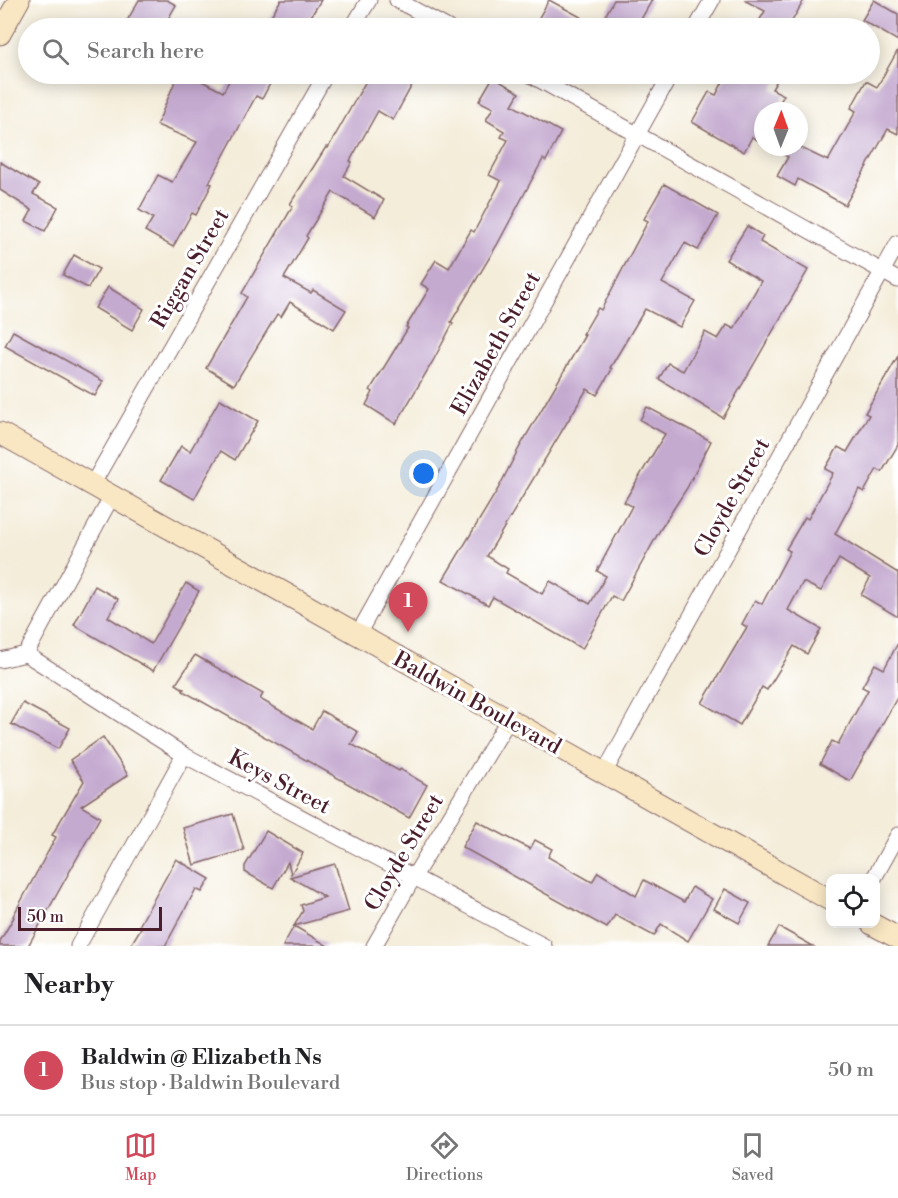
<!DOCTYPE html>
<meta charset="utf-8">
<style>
:root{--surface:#fff;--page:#f6f6f6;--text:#202124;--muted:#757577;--line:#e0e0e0;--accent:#d1495b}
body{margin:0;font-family:"Libre Bodoni",serif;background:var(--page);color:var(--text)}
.controls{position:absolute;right:18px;bottom:18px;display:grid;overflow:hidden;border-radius:12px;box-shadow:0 3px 15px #0003}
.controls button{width:54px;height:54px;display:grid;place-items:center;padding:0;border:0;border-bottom:2px solid var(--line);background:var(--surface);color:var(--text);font:30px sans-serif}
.compass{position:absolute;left:754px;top:102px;width:54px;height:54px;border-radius:50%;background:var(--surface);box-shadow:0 3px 15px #0003;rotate:1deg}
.scale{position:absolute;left:18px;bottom:15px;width:144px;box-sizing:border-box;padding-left:6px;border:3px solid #4a1f2b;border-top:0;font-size:16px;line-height:21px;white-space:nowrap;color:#4a1f2b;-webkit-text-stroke:4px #fff;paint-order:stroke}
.you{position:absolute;left:424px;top:474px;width:21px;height:21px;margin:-15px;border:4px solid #fff;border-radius:50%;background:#1a73e8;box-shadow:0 0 0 9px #1a73e833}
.badge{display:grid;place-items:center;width:39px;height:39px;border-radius:50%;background:var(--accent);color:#fff;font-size:20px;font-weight:700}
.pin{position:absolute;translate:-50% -50px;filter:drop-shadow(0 2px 3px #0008)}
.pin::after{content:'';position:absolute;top:32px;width:21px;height:18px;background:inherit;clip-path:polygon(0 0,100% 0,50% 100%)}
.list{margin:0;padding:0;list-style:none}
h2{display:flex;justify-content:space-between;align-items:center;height:78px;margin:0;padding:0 24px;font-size:26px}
h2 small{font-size:20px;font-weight:400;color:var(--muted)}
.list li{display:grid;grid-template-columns:39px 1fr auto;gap:18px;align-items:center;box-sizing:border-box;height:90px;padding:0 24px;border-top:2px solid var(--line)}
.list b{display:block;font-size:22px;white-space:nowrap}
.list p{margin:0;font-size:20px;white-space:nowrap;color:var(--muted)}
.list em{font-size:20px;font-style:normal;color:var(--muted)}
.icon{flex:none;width:33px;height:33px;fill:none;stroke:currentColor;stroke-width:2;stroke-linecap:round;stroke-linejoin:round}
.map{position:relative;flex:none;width:898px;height:946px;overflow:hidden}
.search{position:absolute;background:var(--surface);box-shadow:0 3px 15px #0003;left:18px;right:18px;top:18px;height:66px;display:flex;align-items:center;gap:15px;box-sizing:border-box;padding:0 21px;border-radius:33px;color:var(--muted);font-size:22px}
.sheet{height:168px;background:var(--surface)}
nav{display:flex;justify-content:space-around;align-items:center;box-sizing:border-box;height:84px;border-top:2px solid var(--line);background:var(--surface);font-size:16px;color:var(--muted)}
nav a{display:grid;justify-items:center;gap:3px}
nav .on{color:var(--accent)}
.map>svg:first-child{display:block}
.building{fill:#c5aad0}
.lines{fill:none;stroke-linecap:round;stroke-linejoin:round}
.minor-casing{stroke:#866768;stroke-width:17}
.secondary-casing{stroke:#866768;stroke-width:23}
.minor{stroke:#fff;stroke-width:15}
.secondary{stroke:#f9e7c3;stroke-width:21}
.labels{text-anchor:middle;stroke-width:6;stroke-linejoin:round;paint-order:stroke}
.street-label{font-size:22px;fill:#4a1f2b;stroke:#fff}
</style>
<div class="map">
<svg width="898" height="946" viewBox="0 0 898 946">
<rect width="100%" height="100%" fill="#fff"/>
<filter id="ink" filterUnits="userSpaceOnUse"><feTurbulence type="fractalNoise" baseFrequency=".0167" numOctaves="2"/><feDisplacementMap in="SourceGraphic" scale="12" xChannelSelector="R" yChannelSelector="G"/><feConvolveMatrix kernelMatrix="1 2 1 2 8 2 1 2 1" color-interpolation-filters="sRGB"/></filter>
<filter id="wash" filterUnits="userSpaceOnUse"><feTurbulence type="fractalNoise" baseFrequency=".008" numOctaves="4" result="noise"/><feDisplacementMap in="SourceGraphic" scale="24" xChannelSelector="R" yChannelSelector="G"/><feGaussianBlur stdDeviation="1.35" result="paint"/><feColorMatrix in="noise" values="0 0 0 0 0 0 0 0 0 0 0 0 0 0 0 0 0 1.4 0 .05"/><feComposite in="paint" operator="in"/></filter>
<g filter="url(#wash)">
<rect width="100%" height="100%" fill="#f4edda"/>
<g id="blocks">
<g class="building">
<polygon points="139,0 167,0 176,5 163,28 123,28"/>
<polygon points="281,0 321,0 304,28 263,28"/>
<polygon points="549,0 599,27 614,0 652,0 636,28 533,28"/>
<polygon points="744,0 804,0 788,28 755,28 765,11"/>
<polygon points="874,0 898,14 898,41 862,20"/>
<polygon points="898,50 898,134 888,129 845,205 798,179 795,186 777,176 788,157 770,147 799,147 828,161 856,111 851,108 866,81 877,87"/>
<polygon points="178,74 188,74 223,92 233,74 275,74 262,99 256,96 209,183 212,184 196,215 192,213 173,247 145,231 153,218 139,210 158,175 172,182 197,142 157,125"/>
<polygon points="370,74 418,74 393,120 378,111 350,161 352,162 344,176 384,200 375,217 333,192 306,236 308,238 284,278 311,293 313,290 346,310 334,329 290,302 281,317 277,314 234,385 206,368 247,297 242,293 293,206 290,204 326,147 328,148"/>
<polygon points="727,74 781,74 772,89 784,95 775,111 763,111 763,143 752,137 744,152 692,122 709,92 716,95"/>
<polygon points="493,77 519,93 512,105 561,132 546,161 543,159 497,245 451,322 453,323 433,361 396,424 366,405 373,392 370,390 408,328 406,327 429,289 421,284 436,260 449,268 471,230 474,232 501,181 489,175 508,140 501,137 504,131 486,120 493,108 479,101"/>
<polygon points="0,162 39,185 33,194 58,207 45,231 26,221 32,210 0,190"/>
<polygon points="664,184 718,215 698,250 685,243 662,283 695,301 680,327 645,309 610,368 612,369 597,395 587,389 487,556 508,569 506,573 542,594 550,581 590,604 606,576 597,571 632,506 624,502 665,434 640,420 647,407 711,441 687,488 660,530 621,601 612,596 582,649 493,597 488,605 443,580 498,489 519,448 585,335 583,334 598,308 601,310 648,221 644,219"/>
<polygon points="747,226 763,236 760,242 808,270 723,418 659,379 668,363 683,371 705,332 718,339 727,325 734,329 761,281 726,260"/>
<polygon points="74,255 99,269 88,288 63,275"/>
<polygon points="108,287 144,309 132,330 95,308"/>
<polygon points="13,331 103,381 95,396 5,346"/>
<polygon points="898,356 898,445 882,472 877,469 864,492 859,489 835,534 898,573 898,617 861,595 870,578 839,559 821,591 803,582 788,610 821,629 807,654 794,646 767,690 762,687 740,725 702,703 747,627 742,624 755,600 762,604 790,551 786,549 805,517 808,519 833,473 825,469 838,447 847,452 869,415 865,413"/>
<polygon points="220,399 258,421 235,460 221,451 194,499 161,480 181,446 190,451"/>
<polygon points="186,583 199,591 153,671 74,625 95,586 118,599 108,617 151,644"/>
<polygon points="898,643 898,696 850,781 820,764 832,741 838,744 868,690 862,687 875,664 884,669"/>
<polygon points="195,655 263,694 260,699 312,729 322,711 358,732 351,744 399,771 400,769 427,785 409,818 183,691 184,689 176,684"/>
<polygon points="23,703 70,728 58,749 11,724"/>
<polygon points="103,737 128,775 81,806 100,817 28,946 0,946 0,941 14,917 13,916 56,837 52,835 84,781 70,760"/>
<polygon points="233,814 244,850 194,865 183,828"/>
<polygon points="477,821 530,849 535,840 552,849 548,857 592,882 598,872 636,896 644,880 684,902 692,887 712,899 688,941 661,924 654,936 615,915 607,928 462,847"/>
<polygon points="266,831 303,853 291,874 288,862 273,888 245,872 245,866"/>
<polygon points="176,859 210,879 202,892 196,889 165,946 130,946 141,928 139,926"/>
<polygon points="335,864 349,911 294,926 303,911 301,905 325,897 290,877"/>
<polygon points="725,889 750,903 739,923 714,909"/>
<polygon points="294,926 328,946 283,946"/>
<polygon points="779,927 813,946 768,946"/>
</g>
</g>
</g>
<g filter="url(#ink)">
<use href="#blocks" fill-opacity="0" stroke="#866768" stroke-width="1.5"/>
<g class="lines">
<g class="minor-casing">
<g id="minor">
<polyline points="397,0 448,28"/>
<polyline points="352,28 369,0"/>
<polyline points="696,28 712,0"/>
<polyline points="529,74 898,280"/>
<polyline points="92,485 326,74"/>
<polyline points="358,634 671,74"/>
<polyline points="26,654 112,496"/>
<polyline points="0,660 26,654 184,755 544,946"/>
<polyline points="604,773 898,243"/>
<polyline points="874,878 898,835"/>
<polyline points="78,946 184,755"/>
<polyline points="374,946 413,878 509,719"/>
</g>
</g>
<g class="secondary-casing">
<g id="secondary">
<polyline points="0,34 19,0"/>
<polyline points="0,433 830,900"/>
<polyline points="872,924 898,938"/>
</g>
</g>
<use href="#minor" class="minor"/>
<use href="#secondary" class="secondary"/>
</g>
</g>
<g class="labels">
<g class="street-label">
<text transform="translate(189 268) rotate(-60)" y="8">Riggan Street</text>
<text transform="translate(495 343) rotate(-61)" y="8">Elizabeth Street</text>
<text transform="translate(731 497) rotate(-61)" y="8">Cloyde Street</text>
<text transform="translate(478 702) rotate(29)" y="8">Baldwin Boulevard</text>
<text transform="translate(280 781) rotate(28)" y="8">Keys Street</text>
<text transform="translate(403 852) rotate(-59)" y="8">Cloyde Street</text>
</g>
</g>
</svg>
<div class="controls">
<button><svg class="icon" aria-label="locate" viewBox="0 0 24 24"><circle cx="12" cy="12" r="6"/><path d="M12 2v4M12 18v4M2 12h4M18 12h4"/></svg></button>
</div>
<svg class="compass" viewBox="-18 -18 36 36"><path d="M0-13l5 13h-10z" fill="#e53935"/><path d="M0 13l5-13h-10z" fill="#757577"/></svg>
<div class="scale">50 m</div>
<div class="you"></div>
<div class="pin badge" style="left:408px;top:632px">1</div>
<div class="search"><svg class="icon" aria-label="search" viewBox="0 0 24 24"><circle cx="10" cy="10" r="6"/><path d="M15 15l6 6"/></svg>Search here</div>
</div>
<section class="sheet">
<h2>Nearby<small></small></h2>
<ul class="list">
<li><span class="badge">1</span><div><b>Baldwin @ Elizabeth Ns</b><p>Bus stop · Baldwin Boulevard</p></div><em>50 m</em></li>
</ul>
</section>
<nav>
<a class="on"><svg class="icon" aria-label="map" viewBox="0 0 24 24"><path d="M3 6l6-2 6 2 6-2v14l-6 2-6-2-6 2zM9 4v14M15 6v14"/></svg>Map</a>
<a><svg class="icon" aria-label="directions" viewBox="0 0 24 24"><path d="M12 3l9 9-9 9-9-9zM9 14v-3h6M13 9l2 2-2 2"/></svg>Directions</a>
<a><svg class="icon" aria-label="saved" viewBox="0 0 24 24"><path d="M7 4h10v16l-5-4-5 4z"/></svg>Saved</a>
</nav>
